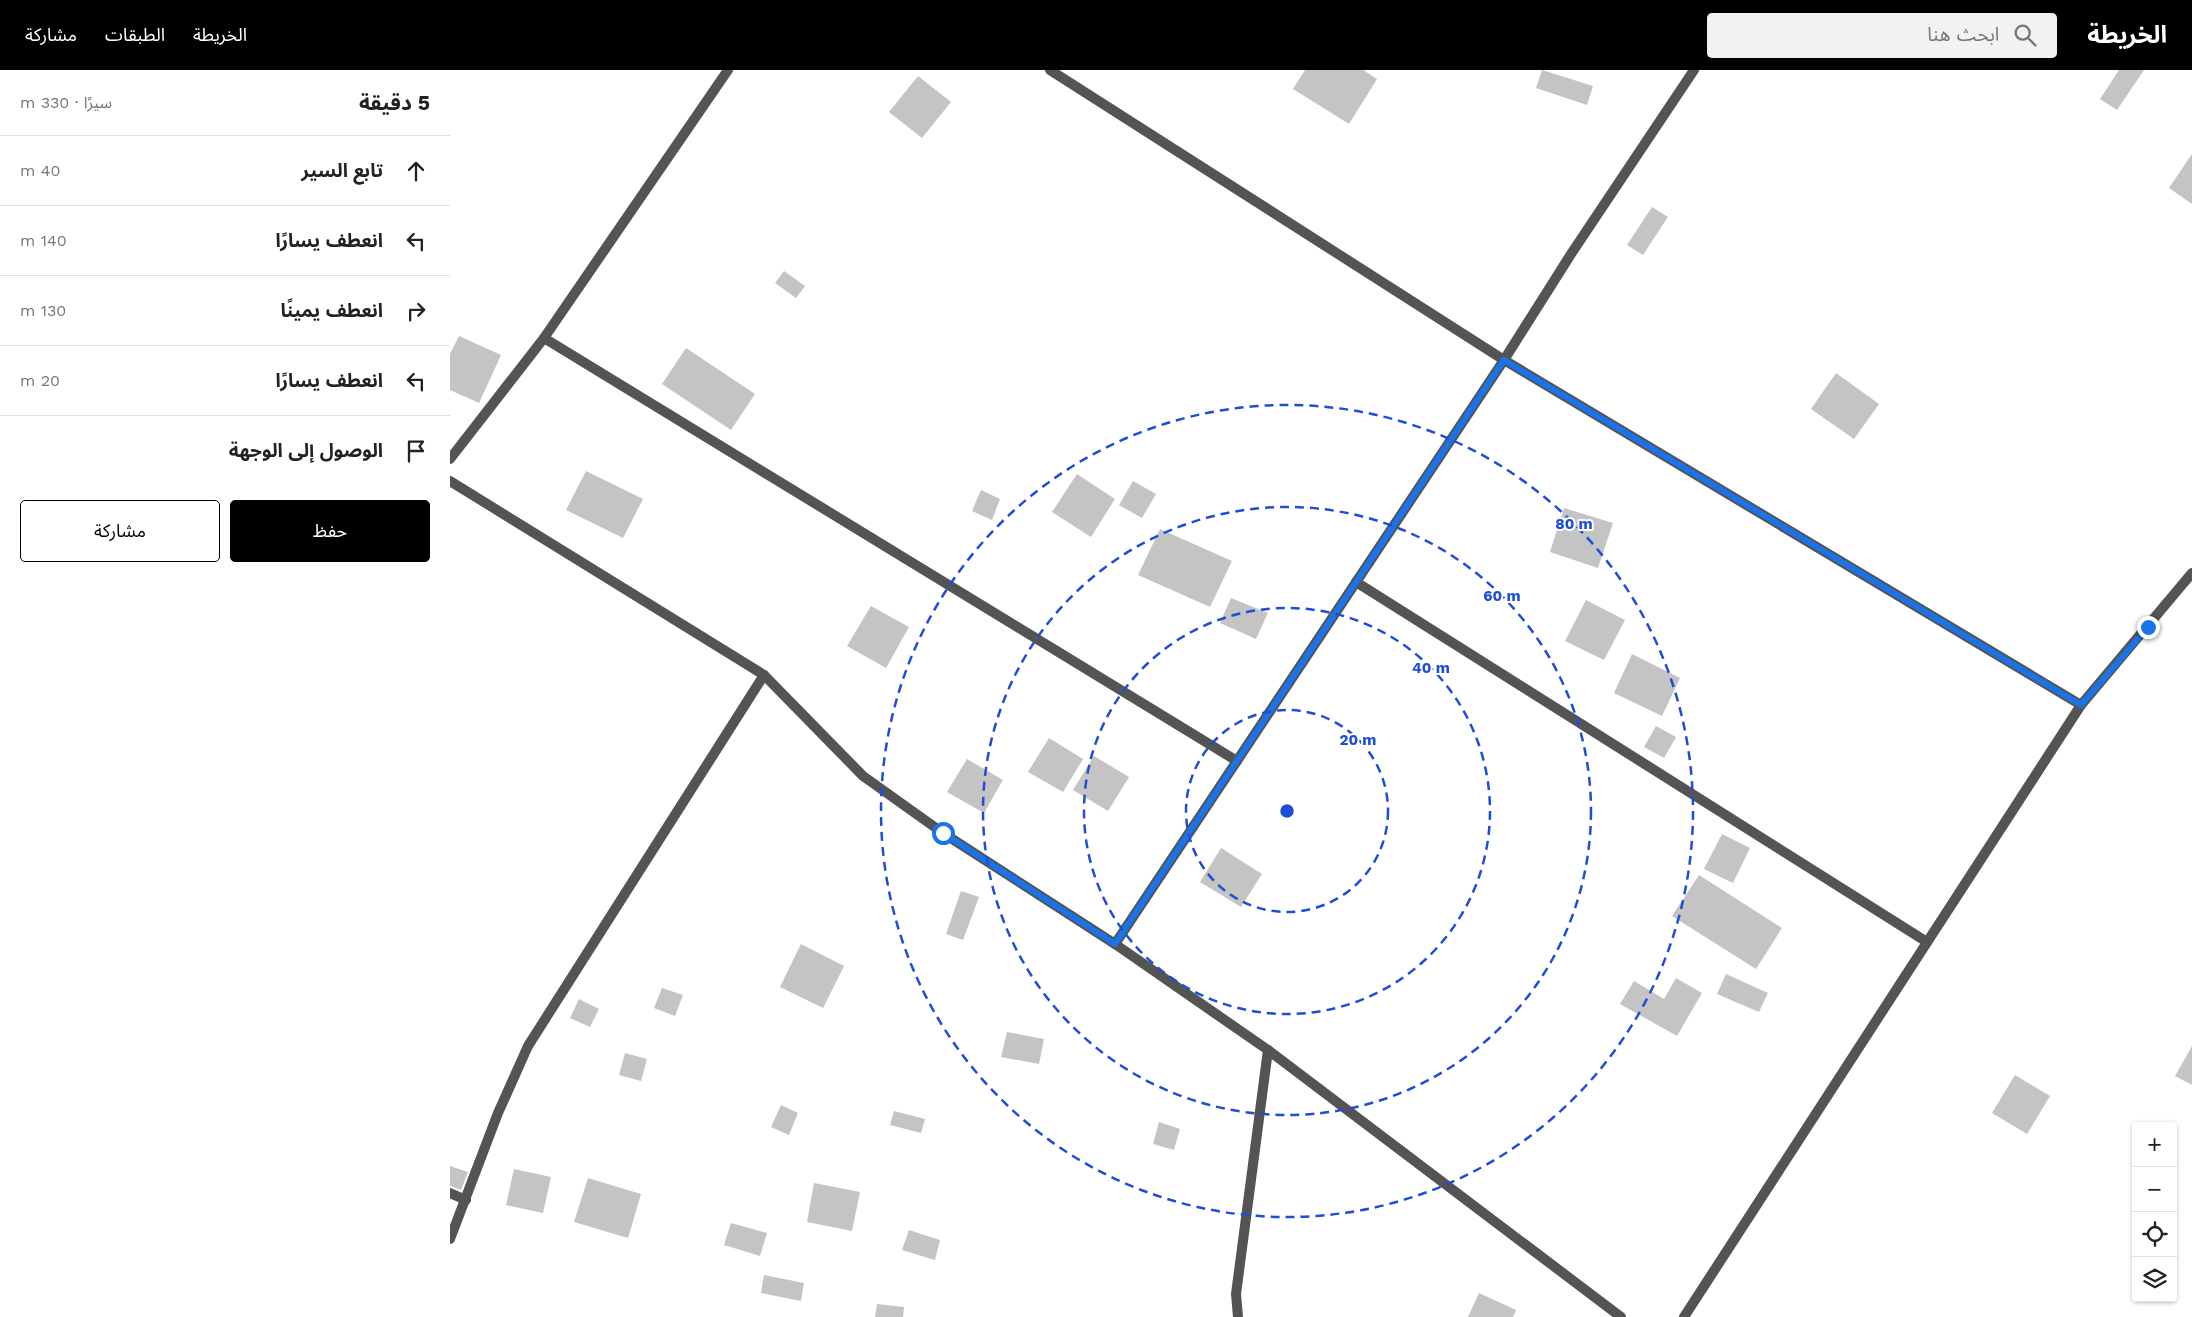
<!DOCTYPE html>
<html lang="ar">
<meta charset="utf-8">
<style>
:root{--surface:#fff;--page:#f2f2f2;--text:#222;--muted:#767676;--line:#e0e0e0;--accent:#000}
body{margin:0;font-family:"Work Sans","Noto Sans Arabic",sans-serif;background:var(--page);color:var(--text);direction:rtl}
.controls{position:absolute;right:15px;bottom:15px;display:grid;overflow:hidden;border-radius:5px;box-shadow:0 1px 4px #0004}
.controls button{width:45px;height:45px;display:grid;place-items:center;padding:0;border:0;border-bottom:1px solid var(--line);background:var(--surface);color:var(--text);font:25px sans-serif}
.stop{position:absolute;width:15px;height:15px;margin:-11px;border:4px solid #1a73e8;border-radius:50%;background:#fff}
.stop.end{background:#1a73e8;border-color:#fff;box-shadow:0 1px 5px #0008}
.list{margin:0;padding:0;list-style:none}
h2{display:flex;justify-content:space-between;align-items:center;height:65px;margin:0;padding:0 20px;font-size:21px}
h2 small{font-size:16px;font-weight:400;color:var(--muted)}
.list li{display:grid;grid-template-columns:32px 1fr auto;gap:15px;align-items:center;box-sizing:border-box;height:70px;padding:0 20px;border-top:1px solid var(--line)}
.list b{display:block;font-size:19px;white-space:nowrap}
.list em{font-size:16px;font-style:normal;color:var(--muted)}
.actions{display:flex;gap:10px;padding:15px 20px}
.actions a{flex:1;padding:11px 0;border:1px solid var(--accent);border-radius:5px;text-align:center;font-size:18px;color:var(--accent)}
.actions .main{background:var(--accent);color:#fff}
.icon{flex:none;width:28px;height:28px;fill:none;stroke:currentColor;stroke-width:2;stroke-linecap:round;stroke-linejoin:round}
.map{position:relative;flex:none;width:1742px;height:1247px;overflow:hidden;direction:ltr}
header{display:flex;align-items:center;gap:30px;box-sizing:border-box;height:70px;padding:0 25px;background:var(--accent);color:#fff}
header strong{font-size:24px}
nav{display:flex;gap:28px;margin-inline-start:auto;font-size:18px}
.search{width:350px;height:45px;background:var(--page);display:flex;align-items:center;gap:12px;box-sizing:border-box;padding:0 18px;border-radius:5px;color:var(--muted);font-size:19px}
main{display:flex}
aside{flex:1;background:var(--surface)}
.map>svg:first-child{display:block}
.building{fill:#c4c4c4}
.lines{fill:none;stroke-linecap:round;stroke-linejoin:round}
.street{stroke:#545454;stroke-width:10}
.route{stroke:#1a73e8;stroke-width:6}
.ring{fill:none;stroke:#1d4ed8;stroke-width:2.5;stroke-dasharray:9 6}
.centre{fill:#1d4ed8;stroke:#fff;stroke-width:2.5}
.ring-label{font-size:15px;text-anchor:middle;font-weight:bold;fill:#1d4ed8;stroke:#fff;stroke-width:4;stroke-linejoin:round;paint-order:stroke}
</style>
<header>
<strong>الخريطة</strong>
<div class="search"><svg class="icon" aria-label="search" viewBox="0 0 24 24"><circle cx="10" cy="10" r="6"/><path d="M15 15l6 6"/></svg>ابحث هنا</div>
<nav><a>الخريطة</a><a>الطبقات</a><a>مشاركة</a></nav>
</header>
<main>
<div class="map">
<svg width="1742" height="1247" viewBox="0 0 1742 1247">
<rect width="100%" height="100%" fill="#fff"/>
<g class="building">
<polygon points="855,0 913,0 927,9 899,54 843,19"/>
<polygon points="1092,0 1143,16 1137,35 1086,18"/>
<polygon points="1669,0 1694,0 1667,40 1650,29"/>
<polygon points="468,6 501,32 472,68 439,42"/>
<polygon points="1742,84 1742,134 1719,118"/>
<polygon points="1202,137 1218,147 1193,185 1177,175"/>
<polygon points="334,201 355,216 346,228 325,213"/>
<polygon points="9,266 51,285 29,333 0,320 0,284"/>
<polygon points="236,278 305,324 281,360 212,314"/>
<polygon points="1386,303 1429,334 1404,369 1361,339"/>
<polygon points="136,401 193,429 173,468 116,440"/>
<polygon points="627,404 665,429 641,467 602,442"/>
<polygon points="683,411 706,424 692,448 669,435"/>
<polygon points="531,420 550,429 542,450 522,441"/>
<polygon points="1114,438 1163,453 1148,498 1100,482"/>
<polygon points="710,459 782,491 760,537 688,505"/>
<polygon points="781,528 818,543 806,569 770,553"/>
<polygon points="1136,530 1175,550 1154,590 1115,571"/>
<polygon points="421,536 459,557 436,598 397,576"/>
<polygon points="1182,584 1230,608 1212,646 1164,623"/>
<polygon points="1206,656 1226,667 1214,688 1194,677"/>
<polygon points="599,668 633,689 613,722 578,702"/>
<polygon points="644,686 679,707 658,741 623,720"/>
<polygon points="517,689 553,710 534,743 497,722"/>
<polygon points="1272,764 1300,778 1283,813 1254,799"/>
<polygon points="771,778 812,804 791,837 750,812"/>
<polygon points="1249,805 1332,858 1306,899 1222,846"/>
<polygon points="511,821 529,827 513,870 496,864"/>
<polygon points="351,874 394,896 373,938 330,917"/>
<polygon points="1276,904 1318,923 1309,942 1267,924"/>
<polygon points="1226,908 1252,923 1227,966 1170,934 1184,911 1214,929"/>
<polygon points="212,918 233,925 225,946 204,938"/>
<polygon points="129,929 149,939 140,957 120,948"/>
<polygon points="557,962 594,969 589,994 551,987"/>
<polygon points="1742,976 1742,1015 1725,1006"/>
<polygon points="175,983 197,989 191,1011 169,1005"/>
<polygon points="1565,1005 1600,1026 1577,1064 1542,1043"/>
<polygon points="331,1035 348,1043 339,1065 321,1057"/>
<polygon points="444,1041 475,1049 471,1063 440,1055"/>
<polygon points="709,1052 730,1059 724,1080 703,1074"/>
<polygon points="0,1096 18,1102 11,1120 0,1116"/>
<polygon points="64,1099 101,1107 93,1143 56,1135"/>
<polygon points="138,1108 191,1124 178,1168 124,1152"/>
<polygon points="364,1113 410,1122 402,1161 357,1152"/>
<polygon points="281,1153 317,1163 310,1186 274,1175"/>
<polygon points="459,1160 490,1170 485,1190 452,1180"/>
<polygon points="314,1205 354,1213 351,1231 311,1223"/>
<polygon points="1029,1223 1066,1240 1063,1247 1018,1247"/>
<polygon points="427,1234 454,1237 453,1247 425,1247"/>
</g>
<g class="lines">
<g class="street">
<polyline points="600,0 1054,290 1631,635"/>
<polyline points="94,268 787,691"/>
<polyline points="0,389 94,268 278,0"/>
<polyline points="0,411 314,605 413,706 493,763 665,874 818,980 1171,1247"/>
<polyline points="906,512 1477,872"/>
<polyline points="665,874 1054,290 1121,184 1244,0"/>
<polyline points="0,1123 16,1130"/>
<polyline points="0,1169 48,1043 78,976 314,605"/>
<polyline points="788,1247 786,1224 818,980"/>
<polyline points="1234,1247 1631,635 1742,503"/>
</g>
</g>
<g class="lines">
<polyline class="route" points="493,763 665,874 1054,290 1631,635 1698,557"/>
</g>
<g class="ring">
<circle cx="837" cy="741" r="101"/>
<circle cx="837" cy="741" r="203"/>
<circle cx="837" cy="741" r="304"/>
<circle cx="837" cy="741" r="406"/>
</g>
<circle cx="837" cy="741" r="8" class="centre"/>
<g class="ring-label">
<text x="1124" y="459">80 m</text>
<text x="1052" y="531">60 m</text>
<text x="981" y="603">40 m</text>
<text x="908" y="675">20 m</text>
</g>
</svg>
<div class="controls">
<button>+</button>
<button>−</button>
<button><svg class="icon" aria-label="locate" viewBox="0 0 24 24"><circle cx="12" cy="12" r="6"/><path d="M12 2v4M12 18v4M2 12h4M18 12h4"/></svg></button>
<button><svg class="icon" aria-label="layers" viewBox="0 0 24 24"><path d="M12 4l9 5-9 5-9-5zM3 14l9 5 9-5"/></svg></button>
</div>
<div class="stop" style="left:493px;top:763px"></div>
<div class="stop end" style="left:1698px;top:557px"></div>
</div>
<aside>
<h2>5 دقيقة<small>سيرًا · 330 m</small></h2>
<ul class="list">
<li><svg class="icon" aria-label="ahead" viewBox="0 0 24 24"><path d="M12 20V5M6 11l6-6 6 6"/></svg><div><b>تابع السير</b></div><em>40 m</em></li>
<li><svg class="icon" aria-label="left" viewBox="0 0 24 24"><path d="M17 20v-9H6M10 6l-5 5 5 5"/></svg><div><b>انعطف يسارًا</b></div><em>140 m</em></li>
<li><svg class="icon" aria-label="right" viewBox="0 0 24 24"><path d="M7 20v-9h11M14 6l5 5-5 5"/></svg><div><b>انعطف يمينًا</b></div><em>130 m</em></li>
<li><svg class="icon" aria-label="left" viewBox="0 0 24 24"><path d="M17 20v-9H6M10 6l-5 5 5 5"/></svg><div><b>انعطف يسارًا</b></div><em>20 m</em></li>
<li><svg class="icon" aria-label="arrive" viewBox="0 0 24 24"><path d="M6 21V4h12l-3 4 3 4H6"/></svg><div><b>الوصول إلى الوجهة</b></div></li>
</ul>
<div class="actions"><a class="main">حفظ</a><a>مشاركة</a></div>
</aside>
</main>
